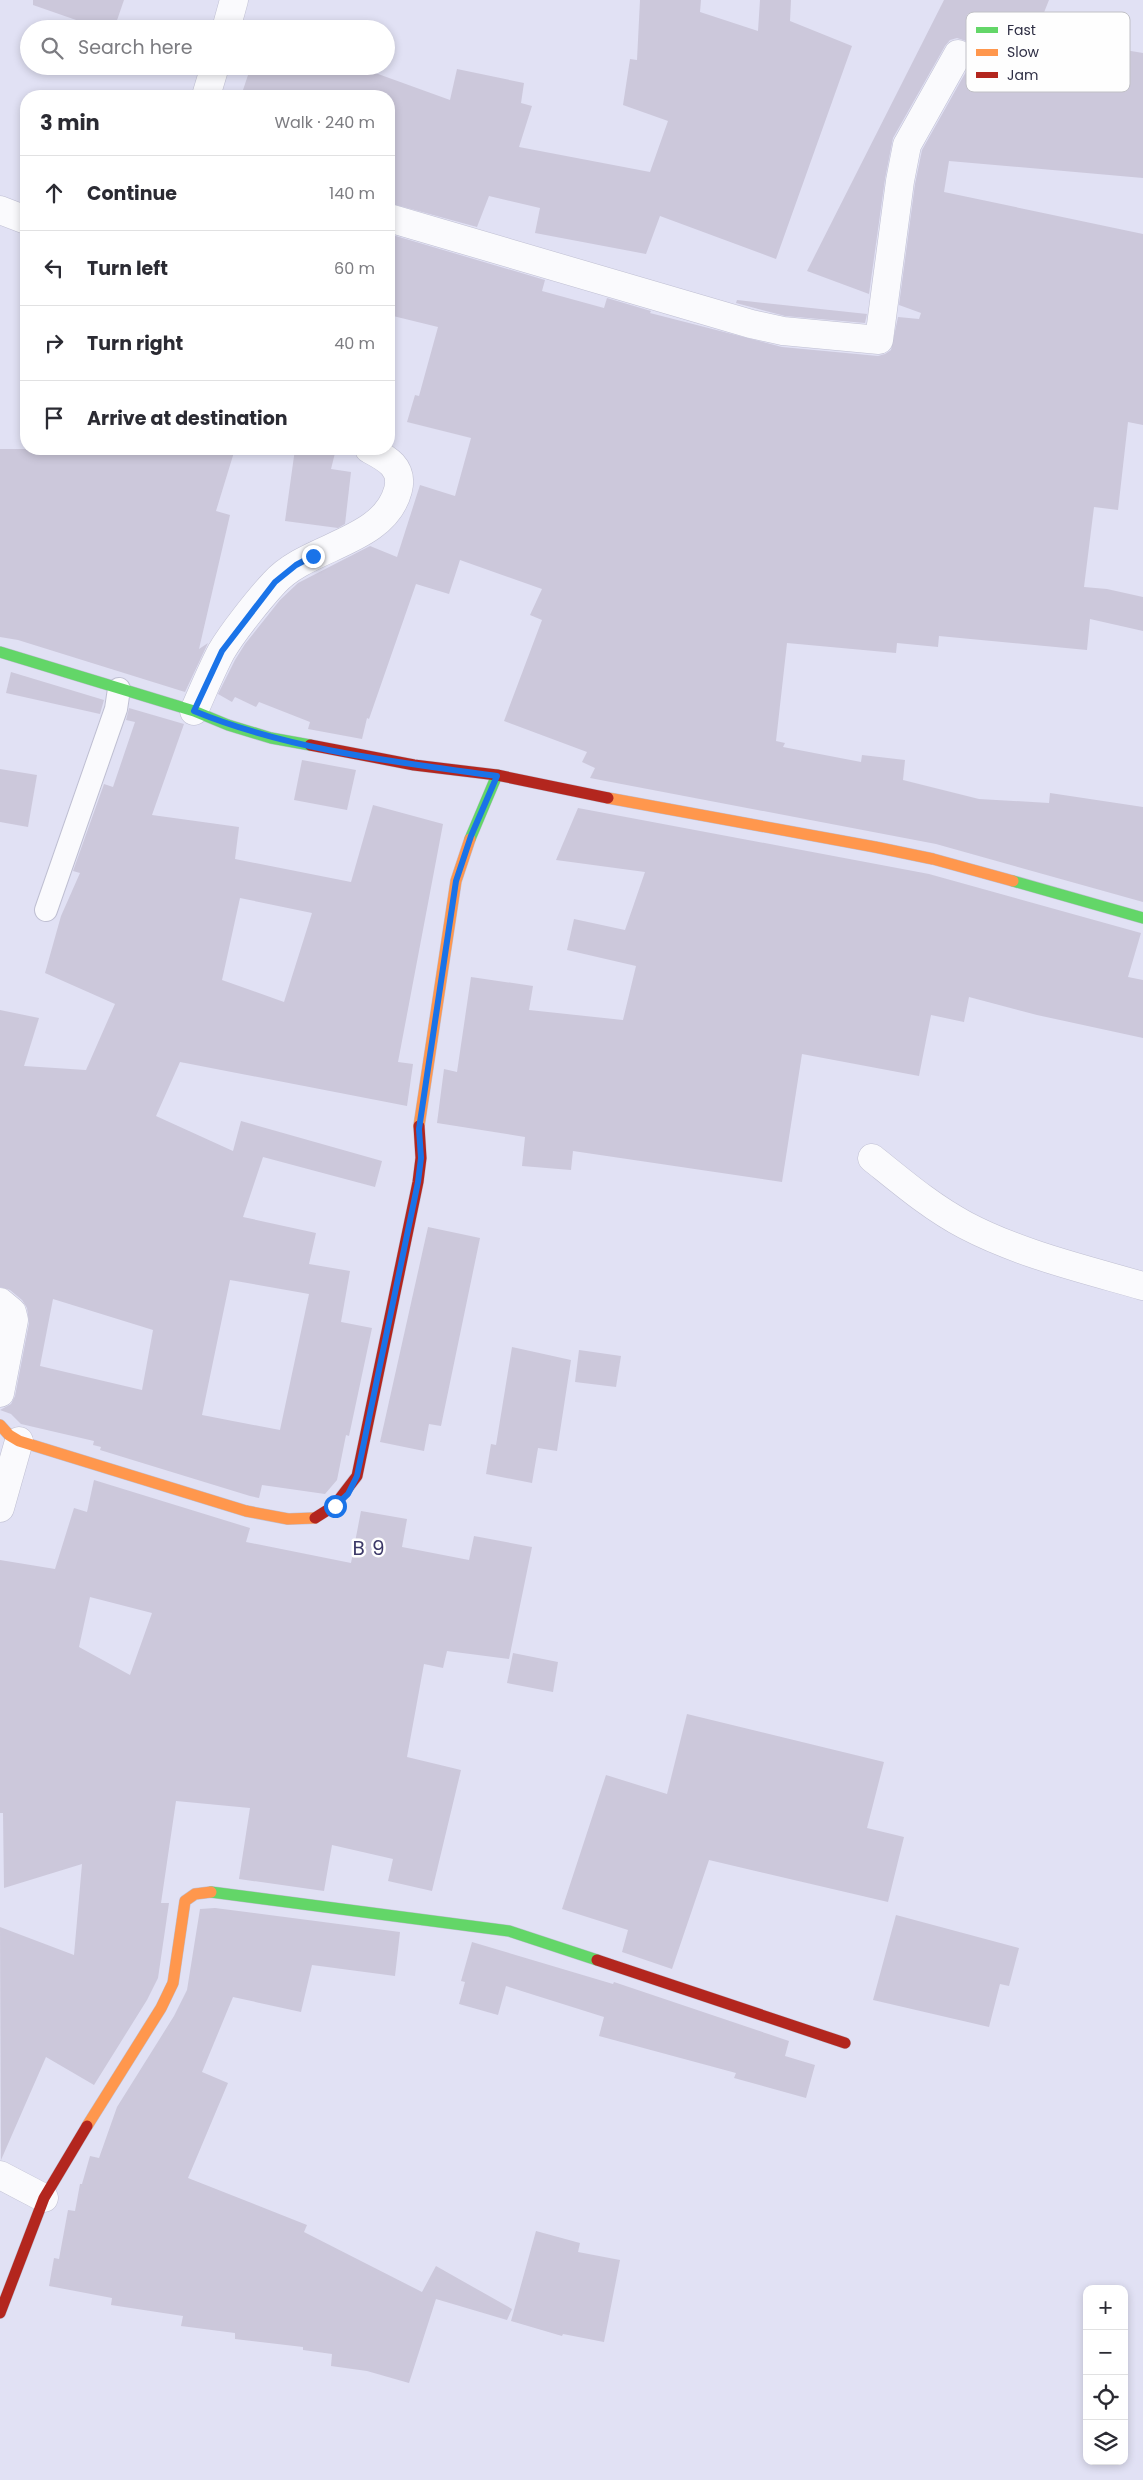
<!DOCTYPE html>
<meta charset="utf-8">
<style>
:root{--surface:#fff;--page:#f2f2f3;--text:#2b2b33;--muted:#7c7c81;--line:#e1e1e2}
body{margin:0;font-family:Poppins,sans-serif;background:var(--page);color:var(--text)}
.controls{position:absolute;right:15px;bottom:15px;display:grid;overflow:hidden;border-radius:10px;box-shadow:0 2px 8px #0003}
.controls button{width:45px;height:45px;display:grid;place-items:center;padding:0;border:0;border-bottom:1px solid var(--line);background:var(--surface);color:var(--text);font:25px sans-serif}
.stop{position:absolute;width:15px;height:15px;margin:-11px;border:4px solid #1a73e8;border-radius:50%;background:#fff}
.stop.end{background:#1a73e8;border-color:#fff;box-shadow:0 1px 5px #0008}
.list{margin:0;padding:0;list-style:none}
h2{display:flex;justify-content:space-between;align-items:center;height:65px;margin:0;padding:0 20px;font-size:21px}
h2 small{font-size:16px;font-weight:400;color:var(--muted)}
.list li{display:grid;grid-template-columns:32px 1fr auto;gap:15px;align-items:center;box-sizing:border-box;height:75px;padding:0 20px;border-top:1px solid var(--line)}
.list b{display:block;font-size:19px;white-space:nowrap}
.list em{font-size:16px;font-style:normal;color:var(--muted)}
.icon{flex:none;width:28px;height:28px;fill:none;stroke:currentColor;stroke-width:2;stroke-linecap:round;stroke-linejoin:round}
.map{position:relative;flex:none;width:1143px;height:2480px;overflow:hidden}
.search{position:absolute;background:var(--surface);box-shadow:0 2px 8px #0003;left:20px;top:20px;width:375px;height:55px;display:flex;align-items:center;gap:12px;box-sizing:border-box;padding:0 18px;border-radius:28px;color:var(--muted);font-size:19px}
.panel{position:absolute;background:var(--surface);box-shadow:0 2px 8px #0003;left:20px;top:90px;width:375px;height:365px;border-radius:20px}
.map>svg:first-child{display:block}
.building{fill:#ccc8db;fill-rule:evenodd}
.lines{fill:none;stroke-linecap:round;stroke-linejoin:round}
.lane-casing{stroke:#bfbfd2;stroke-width:24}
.street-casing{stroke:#bfbfd2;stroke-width:29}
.fast-casing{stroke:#bfbfd2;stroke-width:12}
.slow-casing{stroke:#bfbfd2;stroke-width:12}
.jam-casing{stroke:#bfbfd2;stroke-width:12}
.lane{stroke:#fafafd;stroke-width:22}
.street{stroke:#fafafd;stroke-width:28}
.fast{stroke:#63d668;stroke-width:11}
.slow{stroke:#ff974d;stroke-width:11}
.jam{stroke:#b3261e;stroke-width:11}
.route{stroke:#1a73e8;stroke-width:6}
.labels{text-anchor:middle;stroke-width:5;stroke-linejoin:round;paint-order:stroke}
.quarter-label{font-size:20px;letter-spacing:1px;fill:#3b3867;stroke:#fefefe}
.key{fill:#fefefe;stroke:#c0c0c6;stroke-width:1}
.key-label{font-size:14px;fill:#2e2e44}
</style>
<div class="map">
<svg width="1143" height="2480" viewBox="0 0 1143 2480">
<rect width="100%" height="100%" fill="#e1e1f4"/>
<g class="building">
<polygon points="33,0 124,0 114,29 102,29 33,5"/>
<polygon points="640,0 701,0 700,12 758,31 760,0 791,0 790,21 852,46 776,259 660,216 646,254 535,233 540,208 489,196 477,227 389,203 389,96 241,96 251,66 356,66 450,100 457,69 524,83 521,103 532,106 519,147 650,172 668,121 623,105 630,59 637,60"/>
<polygon points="944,0 1049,0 1035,35 1143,53 1143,178 949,161 944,192 1143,234 1143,425 1128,422 1118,510 1094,507 1084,587 1107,589 1143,597 1143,631 1090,619 1087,650 939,636 938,647 897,643 896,653 787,643 776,741 785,743 783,747 861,762 862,755 905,760 903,780 979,799 1049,803 1050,793 1143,807 1143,902 936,844 590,778 595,768 582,762 587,752 504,721 542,620 530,615 542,589 460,560 449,594 416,584 369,719 367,718 362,739 308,729 310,722 259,702 256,707 235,697 232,702 218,694 235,660 245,644 280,600 298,583 370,546 397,557 420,485 455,496 471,438 407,422 415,395 419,396 438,327 389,315 389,234 545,280 542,291 604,308 607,298 651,311 650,313 782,347 878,356 885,354 891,350 898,317 919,319 921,313 899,305 915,184 922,150 972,61 974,54 972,46 966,41 957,38 950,40 945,46 893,138 885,179 869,294 807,271"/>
<polygon points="737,300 867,314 865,323 785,316 736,303"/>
<polygon points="0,449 235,449 216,511 230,515 199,649 208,643 185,692 18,640 0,637"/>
<polygon points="295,449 336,449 331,469 351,472 345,524 338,528 285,521"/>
<polygon points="11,672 104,700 100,714 6,693"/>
<path d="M129,708l55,16 -32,91 87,12 -4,32 116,23 22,-77 70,19 -45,238 15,2 -6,42 -227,-44 -24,54 77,35 8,-30 141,40 -7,26 -112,-30 -20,60 73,16 -7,31 41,7 -9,51 31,6 -23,108 -3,-1 -9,45 -12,14 -63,-9 -3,13 -9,-2 -150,-46 1,-3 -8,-2 1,-4 -73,-17 -10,-10 -11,-4 11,-6 4,-8 14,-73 -2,-15 -5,-8 -12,-10 -10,-3v-277l39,8 -15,48 62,4 29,-66 -70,-31 16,-57 19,-43 -7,-2 31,-87 9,3 22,-65 -9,-2zM240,898l72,15 -28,89 -62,-22zM230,1280l79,14 -29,136 -78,-15zM53,1299l100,31 -11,60 -102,-24z"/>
<polygon points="302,760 356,770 347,810 294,800"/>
<polygon points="0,769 37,775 28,827 0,822"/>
<polygon points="578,808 929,874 1141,933 1128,977 1143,980 1143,1038 1037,1015 969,997 964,1022 931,1015 919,1076 802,1054 782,1182 573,1151 571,1170 522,1166 525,1137 437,1123 444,1069 457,1072 471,977 533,986 529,1010 623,1020 636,966 567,950 574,919 625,930 645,872 556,860"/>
<polygon points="428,1227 480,1238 441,1426 429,1424 424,1451 380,1442"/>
<polygon points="512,1347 571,1360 557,1451 538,1448 532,1483 486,1474 491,1444 496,1445"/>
<polygon points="579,1350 621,1356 616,1387 575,1382"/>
<path d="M94,1480l156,48 -4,14 105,21 10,-52 46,8 -5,28 67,13 5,-24 58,11 -23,112 -62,-8 -4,17 -19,-4 -17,93 54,13 -29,121 -44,-10 5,-22 -61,-14 -8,46 -85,-12 11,-71 -74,-7 -15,102h8l-11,75 -11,22 -53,85 -48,-28 -45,103 -1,-233 74,28 8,-91 -78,24 -1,-75h-3v-253l55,9 19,-61 13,4zM90,1597l62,16 -22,62 -51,-28z"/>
<polygon points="513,1653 558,1662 553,1692 507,1683"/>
<polygon points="687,1714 884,1762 867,1828 904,1837 888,1902 709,1860 672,1969 622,1952 628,1930 562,1909 606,1775 667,1794"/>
<polygon points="215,1908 400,1932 395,1976 312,1965 301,2012 233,1997 202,2072 228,2083 188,2178 307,2225 304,2232 422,2292 436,2266 512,2309 507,2320 436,2299 409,2383 367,2371 331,2366 332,2354 303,2350 303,2347 235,2339 235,2333 181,2326 183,2316 111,2305 112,2298 49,2286 54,2258 59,2259 68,2210 75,2211 80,2184 82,2184 90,2156 99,2158 117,2107 174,2016 187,1990 200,1909"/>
<polygon points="896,1915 1019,1948 1009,1986 1000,1984 989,2027 873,2000"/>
<polygon points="472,1942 613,1984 614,1982 789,2041 785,2056 815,2065 806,2098 734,2078 736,2073 599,2036 604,2017 506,1986 498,2015 459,2004 465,1982 461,1981"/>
<polygon points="536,2231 580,2243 578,2252 620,2260 604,2342 563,2334 562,2336 511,2321"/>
</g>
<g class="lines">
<g class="lane-casing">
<polyline id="lane" points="46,910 116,709 119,689"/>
</g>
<g class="street-casing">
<g id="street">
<polyline points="226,29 234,0"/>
<polyline points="206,96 215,66"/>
<polyline points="0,210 26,220"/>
<polyline points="389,218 751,324 783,331 879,340 900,181 907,145 958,54"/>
<path d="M194,711c9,-20 17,-40 27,-59 11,-19 38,-53 53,-69 34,-38 110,-40 124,-93 6,-23 -12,-32 -29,-41"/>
<path d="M872,1158c30,24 59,49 93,67 55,29 119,44 178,61"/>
<polyline points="0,1302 12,1312 14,1320 0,1393"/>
<polyline points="0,1508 19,1441"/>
<polyline points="0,2175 44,2198"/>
</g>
</g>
<g class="fast-casing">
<g id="fast">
<polyline points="0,652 194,711 228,725 271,738 310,745"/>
<polyline points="470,839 497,775"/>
<polyline points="1013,881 1143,918"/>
<polyline points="211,1892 509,1931 597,1960"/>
</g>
</g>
<g class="slow-casing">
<g id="slow">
<polyline points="608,798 875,847 933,859 1013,881"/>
<polyline points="419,1126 456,881 470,839"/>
<polyline points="0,1425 9,1435 19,1441 246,1511 288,1519 315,1518"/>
<polyline points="87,2126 161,2008 173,1983 185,1901 195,1894 211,1892"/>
</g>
</g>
<g class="jam-casing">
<g id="jam">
<polyline points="310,745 414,765 497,775 608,798"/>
<polyline points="315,1518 334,1506 357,1476 418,1182 421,1158 419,1126"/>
<polyline points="597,1960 845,2043"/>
<polyline points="0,2313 44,2198 87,2126"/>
</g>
</g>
<use href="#lane" class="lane"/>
<use href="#street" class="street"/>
<use href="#fast" class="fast"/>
<use href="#slow" class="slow"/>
<use href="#jam" class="jam"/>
</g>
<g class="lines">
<path class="route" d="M313,556l-17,9 -21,17 -53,69 -28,60c95,39 202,51 303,65l-26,60 -15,45 -37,248 2,29 -3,24 -61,294 -9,18 -13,12"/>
</g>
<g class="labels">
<g class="quarter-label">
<text x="369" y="1555">B 9</text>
</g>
</g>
<rect x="966" y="12" width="164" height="80" rx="8" class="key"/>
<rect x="976" y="27" width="22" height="6" fill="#63d668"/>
<rect x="976" y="49" width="22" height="7" fill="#ff974d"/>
<rect x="976" y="72" width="22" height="6" fill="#b3261e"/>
<g class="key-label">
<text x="1007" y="35">Fast</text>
<text x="1007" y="57">Slow</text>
<text x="1007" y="80">Jam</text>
</g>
</svg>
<div class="controls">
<button>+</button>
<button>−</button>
<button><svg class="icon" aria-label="locate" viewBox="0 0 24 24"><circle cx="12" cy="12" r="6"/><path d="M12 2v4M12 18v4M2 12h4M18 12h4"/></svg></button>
<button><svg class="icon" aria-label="layers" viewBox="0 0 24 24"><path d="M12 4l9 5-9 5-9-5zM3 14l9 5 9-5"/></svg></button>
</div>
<div class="stop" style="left:335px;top:1506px"></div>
<div class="stop end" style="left:313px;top:556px"></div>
<div class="search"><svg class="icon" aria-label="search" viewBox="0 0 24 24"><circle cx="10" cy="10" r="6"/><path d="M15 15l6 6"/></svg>Search here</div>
<section class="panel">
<h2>3 min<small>Walk · 240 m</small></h2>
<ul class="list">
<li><svg class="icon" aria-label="ahead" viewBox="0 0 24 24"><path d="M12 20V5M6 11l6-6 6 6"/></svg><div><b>Continue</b></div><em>140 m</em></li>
<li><svg class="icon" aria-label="left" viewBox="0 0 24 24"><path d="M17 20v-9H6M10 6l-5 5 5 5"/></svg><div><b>Turn left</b></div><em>60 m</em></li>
<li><svg class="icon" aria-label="right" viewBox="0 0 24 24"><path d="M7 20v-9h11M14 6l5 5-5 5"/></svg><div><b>Turn right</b></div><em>40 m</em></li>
<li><svg class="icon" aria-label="arrive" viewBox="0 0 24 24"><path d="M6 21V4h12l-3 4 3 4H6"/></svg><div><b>Arrive at destination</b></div></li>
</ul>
</section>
</div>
